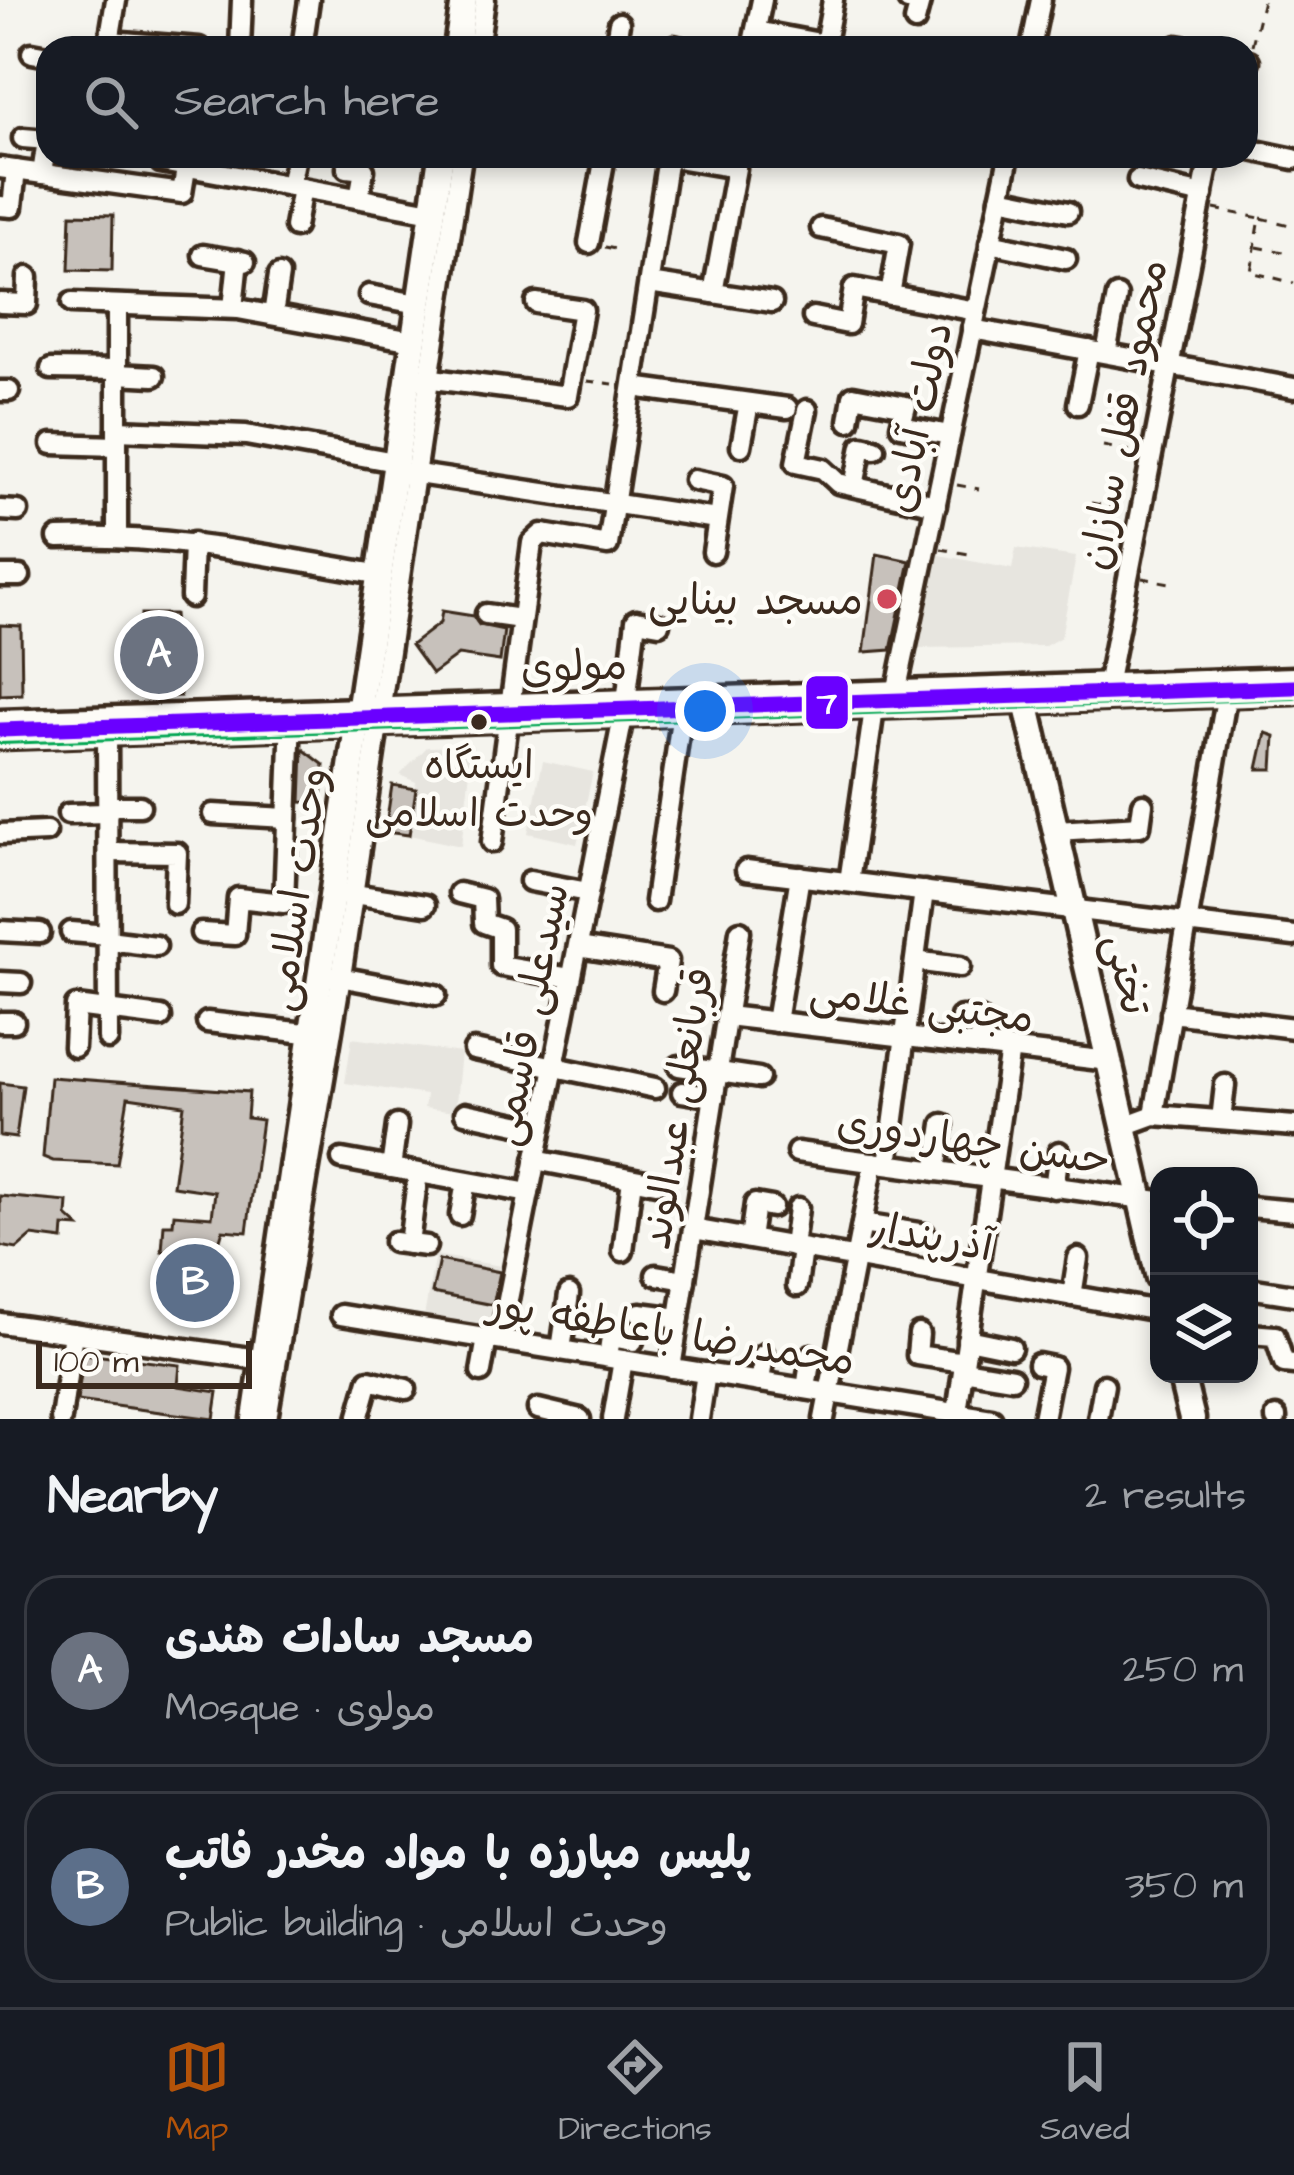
<!DOCTYPE html>
<meta charset="utf-8">
<style>
:root{--surface:#171b24;--page:#20242c;--text:#f1f3f6;--muted:#9ea1a6;--line:#363941;--accent:#b45309}
body{margin:0;font-family:"Architects Daughter","Playpen Sans Arabic",sans-serif;background:var(--page);color:var(--text)}
.controls{position:absolute;right:36px;bottom:36px;display:grid;overflow:hidden;border-radius:24px;box-shadow:0 6px 18px #0003}
.controls button{width:108px;height:108px;display:grid;place-items:center;padding:0;border:0;border-bottom:3px solid var(--line);background:var(--surface);color:var(--text);font:60px sans-serif}
.scale{position:absolute;left:36px;bottom:30px;width:216px;box-sizing:border-box;padding-left:12px;border:6px solid #3b2a1e;border-top:0;font-size:33px;line-height:42px;white-space:nowrap;color:#3b2a1e;-webkit-text-stroke:9px #fdfcf7;paint-order:stroke}
.you{position:absolute;left:705px;top:711px;width:42px;height:42px;margin:-30px;border:9px solid #fff;border-radius:50%;background:#1a73e8;box-shadow:0 0 0 18px #1a73e833}
.badge{display:grid;place-items:center;width:78px;height:78px;border-radius:50%;background:var(--accent);color:#fff;font-size:39px;font-weight:700}
.pin{position:absolute;translate:-50% -50%;border:6px solid #fff;box-shadow:0 3px 12px #0006}
.list{margin:0;padding:0;list-style:none}
h2{display:flex;justify-content:space-between;align-items:center;height:156px;margin:0;padding:0 48px;font-size:51px}
h2 small{font-size:39px;font-weight:400;color:var(--muted)}
.list li{display:grid;grid-template-columns:78px 1fr auto;gap:36px;align-items:center;box-sizing:border-box;height:192px;margin:0 24px 24px;padding:0 24px;border:3px solid var(--line);border-radius:36px}
.list b{display:block;font-size:45px;white-space:nowrap}
.list p{margin:0;font-size:39px;white-space:nowrap;color:var(--muted)}
.list em{font-size:39px;font-style:normal;color:var(--muted)}
.icon{flex:none;width:66px;height:66px;fill:none;stroke:currentColor;stroke-width:2;stroke-linecap:round;stroke-linejoin:round}
.map{position:relative;flex:none;width:1294px;height:1419px;overflow:hidden}
.search{position:absolute;background:var(--surface);box-shadow:0 6px 18px #0003;left:36px;right:36px;top:36px;height:132px;display:flex;align-items:center;gap:30px;box-sizing:border-box;padding:0 42px;border-radius:36px;color:var(--muted);font-size:45px}
.sheet{height:588px;background:var(--surface)}
nav{display:flex;justify-content:space-around;align-items:center;box-sizing:border-box;height:168px;border-top:3px solid var(--line);background:var(--surface);font-size:33px;color:var(--muted)}
nav a{display:grid;justify-items:center;gap:6px}
nav .on{color:var(--accent)}
.map>svg:first-child{display:block}
.built{fill:#e7e5df}
.building{fill:#c7c1bb;stroke:#3b2a1e;stroke-width:3}
.lines{fill:none;stroke-linecap:round;stroke-linejoin:round}
.minor-casing{stroke:#3b2a1e;stroke-width:27}
.major-casing{stroke:#3b2a1e;stroke-width:33}
.path{stroke:#3b2a1e;stroke-width:3;stroke-dasharray:9 9;stroke-linecap:butt}
.minor{stroke:#fdfcf7;stroke-width:18}
.major{stroke:#fdfcf7;stroke-width:24}
.bus-1-casing{stroke:#fdfcf7;stroke-width:21}
.bus-1{stroke:#00a651;stroke-width:12}
.metro-1-casing{stroke:#fdfcf7;stroke-width:24}
.metro-1{stroke:#6a00ff;stroke-width:15}
.poi-dot{fill:#d1495b;stroke:#fdfcf7;stroke-width:4.5}
.bus-dot{fill:#3b2a1e;stroke:#fdfcf7;stroke-width:4.5}
.labels{text-anchor:middle;stroke-width:9;stroke-linejoin:round;paint-order:stroke}
.bus-label{font-size:39px;fill:#3b2a1e;stroke:#fdfcf7}
.street-label{font-size:42px;fill:#3b2a1e;stroke:#fdfcf7}
.poi-label{font-size:42px;fill:#3b2a1e;stroke:#fdfcf7;text-anchor:end}
.line-badge{stroke:#fdfcf7;stroke-width:4.5}
.badge-label{font-size:33px;text-anchor:middle;font-weight:bold;fill:#fff}
</style>
<div class="map">
<svg width="1294" height="1419" viewBox="0 0 1294 1419">
<rect width="100%" height="100%" fill="#f5f4ee"/>
<filter id="ink" filterUnits="userSpaceOnUse"><feTurbulence type="fractalNoise" baseFrequency=".00833" numOctaves="2"/><feDisplacementMap in="SourceGraphic" scale="24" xChannelSelector="R" yChannelSelector="G"/><feConvolveMatrix kernelMatrix="1 2 1 2 8 2 1 2 1" color-interpolation-filters="sRGB"/></filter>
<g filter="url(#ink)">
<g class="built">
<polygon points="1016,548 1076,557 1061,637 1045,646 917,648 935,554 1012,569"/>
<polygon points="473,746 461,846 409,835 416,782 400,775 427,747"/>
<polygon points="543,761 593,772 577,844 528,833"/>
<polygon points="352,1038 461,1053 455,1112 424,1108 426,1095 345,1083"/>
<polygon points="435,1255 507,1267 494,1329 424,1317"/>
</g>
<g class="building">
<polygon points="71,214 113,215 112,271 69,270"/>
<polygon points="877,554 910,561 891,650 864,652"/>
<polygon points="442,611 473,616 479,625 504,630 500,661 458,655 432,674 411,645 440,623"/>
<polygon points="141,614 174,614 180,696 141,697"/>
<polygon points="0,625 21,626 22,694 0,695"/>
<polygon points="1266,733 1275,736 1273,769 1258,769"/>
<polygon points="303,749 324,765 322,803 301,802"/>
<polygon points="392,785 416,789 409,835 385,832"/>
<polygon points="50,1077 249,1092 247,1118 262,1120 247,1232 223,1230 215,1255 162,1251 164,1224 173,1224 174,1214 212,1217 215,1192 173,1186 184,1105 128,1097 117,1164 53,1161 43,1157"/>
<polygon points="0,1083 23,1086 16,1138 0,1136"/>
<polygon points="0,1196 68,1202 67,1216 79,1227 64,1226 63,1240 32,1236 17,1249 0,1246"/>
<polygon points="439,1260 500,1272 493,1305 432,1293"/>
<polygon points="84,1354 180,1365 178,1386 218,1392 214,1419 77,1401"/>
</g>
<g class="lines">
<g class="minor-casing">
<g id="minor">
<polyline points="908,0 920,2 915,21"/>
<polyline points="756,31 825,44 833,0"/>
<polyline points="110,41 199,48"/>
<polyline points="674,46 682,48"/>
<polyline points="1177,46 1189,48"/>
<polyline points="108,48 116,0"/>
<polyline points="240,48 242,0"/>
<polyline points="302,48 309,0"/>
<polyline points="478,48 485,0"/>
<polyline points="615,48 619,23"/>
<polyline points="752,48 762,0"/>
<polyline points="1031,48 1041,0"/>
<polyline points="32,53 48,56"/>
<polyline points="1246,60 1249,61"/>
<polyline points="23,138 47,140 42,174"/>
<polyline points="1246,149 1294,159"/>
<polyline points="665,156 736,168 713,293"/>
<polyline points="161,162 432,212"/>
<polyline points="0,168 182,193 188,156"/>
<polyline points="347,168 364,170 359,198"/>
<polyline points="1138,180 1203,195"/>
<polyline points="290,186 296,156"/>
<polyline points="1000,198 1068,212"/>
<polyline points="0,206 12,207 16,170"/>
<polyline points="295,227 302,188"/>
<polyline points="821,228 899,244 890,295"/>
<polyline points="589,243 605,156"/>
<polyline points="990,243 1066,259"/>
<polyline points="203,255 245,262"/>
<polyline points="649,283 772,302"/>
<polyline points="369,295 418,304"/>
<polyline points="0,303 27,304 28,277"/>
<polyline points="72,303 238,309 413,341"/>
<polyline points="117,305 117,536"/>
<polyline points="233,308 238,260"/>
<polyline points="273,315 279,275"/>
<polyline points="813,317 848,324 854,288 976,311"/>
<polyline points="972,329 1294,388"/>
<polyline points="1106,353 1117,296"/>
<polyline points="51,369 117,370"/>
<polyline points="117,374 154,376"/>
<polyline points="417,377 568,396 583,310 536,303"/>
<polyline points="633,387 787,408"/>
<polyline points="0,391 9,391"/>
<polyline points="1078,404 1089,350"/>
<polyline points="807,410 796,463 823,469 838,483 936,505"/>
<polyline points="849,421 853,396 906,406 901,426 950,435"/>
<polyline points="117,430 246,435 395,462"/>
<polyline points="52,444 117,446"/>
<polyline points="741,446 749,403"/>
<polyline points="404,472 717,519"/>
<polyline points="694,480 723,486 713,552"/>
<polyline points="854,486 862,446 875,449"/>
<polyline points="0,510 18,511"/>
<path d="M58,538c108,-4 212,18 319,36"/>
<polyline points="0,576 20,576"/>
<polyline points="191,597 193,543"/>
<polyline points="486,614 521,619"/>
<polyline points="1107,686 1210,156"/>
<polyline points="896,693 1009,156"/>
<polyline points="107,724 108,1039"/>
<polyline points="0,739 1294,694"/>
<polyline points="108,806 140,806"/>
<polyline points="68,814 108,813"/>
<polyline points="213,814 287,818"/>
<polyline points="1056,831 1140,826 1143,804"/>
<polyline points="0,834 46,832"/>
<polyline points="492,842 532,543 542,534 608,545 668,157"/>
<polyline points="108,852 177,853 175,904"/>
<polyline points="746,870 1294,936"/>
<polyline points="530,881 588,892"/>
<polyline points="849,882 874,709"/>
<polyline points="347,893 425,905"/>
<polyline points="459,893 483,899 484,923 501,929 501,966 571,978"/>
<polyline points="655,901 683,705"/>
<polyline points="0,931 40,933"/>
<polyline points="71,932 108,935"/>
<polyline points="201,933 235,935 238,898 284,903 291,717"/>
<polyline points="108,940 156,946"/>
<polyline points="578,947 668,961 663,991"/>
<polyline points="915,961 960,967"/>
<polyline points="334,976 436,995"/>
<polyline points="0,982 21,983"/>
<polyline points="1171,1013 1294,1028"/>
<polyline points="727,1016 1109,1061"/>
<polyline points="961,1017 980,1019 979,1046"/>
<polyline points="0,1022 14,1022"/>
<polyline points="207,1022 315,1034"/>
<polyline points="776,1022 800,876"/>
<polyline points="74,1047 76,1006 161,1017"/>
<polyline points="474,1050 655,1088"/>
<polyline points="679,1066 759,1078"/>
<polyline points="682,1092 714,1097"/>
<polyline points="465,1113 541,1129"/>
<polyline points="1154,1115 1228,687"/>
<polyline points="1221,1120 1225,1085"/>
<polyline points="1124,1126 1154,1115 1294,1126"/>
<polyline points="797,1152 1159,1201"/>
<polyline points="342,1159 529,1193"/>
<polyline points="535,1160 656,1183"/>
<polyline points="888,1164 924,891"/>
<polyline points="391,1168 397,1125"/>
<polyline points="936,1171 943,1124"/>
<polyline points="1054,1188 1059,1152"/>
<polyline points="1249,1207 1294,1211"/>
<polyline points="460,1215 466,1182"/>
<polyline points="862,1224 925,1234"/>
<polyline points="693,1229 1159,1311"/>
<polyline points="750,1239 755,1204 772,1207"/>
<polyline points="394,1242 426,1246"/>
<polyline points="409,1244 418,1173"/>
<polyline points="793,1247 798,1208"/>
<polyline points="623,1251 632,1179"/>
<polyline points="656,1275 685,1280"/>
<polyline points="797,1286 802,1249"/>
<polyline points="1249,1288 1294,1295"/>
<polyline points="1072,1296 1078,1258"/>
<polyline points="640,1313 679,1318"/>
<polyline points="341,1315 992,1419"/>
<polyline points="0,1323 265,1360"/>
<polyline points="919,1334 917,1355 964,1362"/>
<polyline points="1249,1334 1275,1336 1284,1363 1294,1364"/>
<polyline points="967,1339 1011,1348"/>
<polyline points="500,1340 626,702 636,620 659,624"/>
<polyline points="561,1350 569,1294"/>
<polyline points="608,1357 611,1337 633,1341"/>
<polyline points="1038,1364 1053,1367 1043,1419"/>
<polyline points="671,1368 740,931"/>
<polyline points="963,1370 1012,1378"/>
<polyline points="481,1372 487,1338"/>
<polyline points="760,1382 764,1354"/>
<polyline points="806,1389 811,1355"/>
<polyline points="538,1409 580,1419"/>
<polyline points="61,1419 73,1333"/>
<polyline points="267,1419 341,977 462,156"/>
<polyline points="358,1419 369,1380 406,1389"/>
<polyline points="613,1419 623,1360"/>
<polyline points="699,1419 706,1373"/>
<polyline points="824,1419 874,1162"/>
<polyline points="956,1419 1010,1049"/>
<polyline points="1098,1419 1104,1385"/>
<polyline points="1276,1419 1276,1417"/>
</g>
</g>
<g class="major-casing">
<g id="major">
<polyline points="457,48 464,0"/>
<polyline points="1023,689 1159,1278"/>
<polyline points="0,723 1294,680"/>
<polyline points="1181,1374 1192,1419"/>
<polyline points="255,1419 441,156"/>
</g>
</g>
<g class="path">
<polyline points="1252,45 1263,0"/>
<polyline points="1214,209 1260,218 1251,272 1294,283"/>
<polyline points="1261,218 1294,226"/>
<polyline points="605,247 621,250"/>
<polyline points="1257,247 1289,253"/>
<polyline points="587,381 613,384"/>
<polyline points="1103,446 1136,452"/>
<polyline points="957,485 979,489"/>
<polyline points="1091,503 1124,509"/>
<polyline points="941,549 969,554"/>
<polyline points="1142,578 1176,584"/>
</g>
<use href="#minor" class="minor"/>
<use href="#major" class="major"/>
<g class="bus-1-casing">
<polyline id="bus-1" points="0,739 1294,694"/>
</g>
<use href="#bus-1" class="bus-1"/>
<g class="metro-1-casing">
<polyline id="metro-1" points="0,730 1294,687"/>
</g>
<use href="#metro-1" class="metro-1"/>
</g>
</g>
<circle class="poi-dot" cx="887" cy="599" r="12"/>
<circle class="bus-dot" cx="479" cy="722" r="10"/>
<g class="labels">
<g class="bus-label">
<text x="479" y="778">ایستگاه<tspan x="479" dy="48">وحدت اسلامی</tspan></text>
</g>
<g class="street-label">
<text transform="translate(1122 414) rotate(-79)" y="15">محمود قفل سازان</text>
<text transform="translate(917 417) rotate(-78)" y="15">دولت آبادی</text>
<text transform="translate(574 665) rotate(-2)" y="15">مولوی</text>
<text transform="translate(295 889) rotate(-82)" y="15">وحدت اسلامی</text>
<text transform="translate(1129 974) rotate(77)" y="15">تختی</text>
<text transform="translate(922 1003) rotate(7)" y="15">مجتبی غلامی</text>
<text transform="translate(528 1014) rotate(-79)" y="15">سیدعلی قاسمی</text>
<text transform="translate(676 1108) rotate(-81)" y="15">قربانعلی عبدالوند</text>
<text transform="translate(974 1140) rotate(8)" y="15">حسن چهاردوری</text>
<text transform="translate(932 1235) rotate(10)" y="15">آذرپندار</text>
<text transform="translate(672 1331) rotate(9)" y="15">محمدرضا باعاطفه پور</text>
</g>
<g class="poi-label">
<text x="863" y="614">مسجد بینایی</text>
</g>
</g>
<rect class="line-badge" x="804" y="674" width="46" height="57" rx="12" fill="#6a00ff"/>
<g class="badge-label">
<text x="827" y="714">7</text>
</g>
</svg>
<div class="controls">
<button><svg class="icon" aria-label="locate" viewBox="0 0 24 24"><circle cx="12" cy="12" r="6"/><path d="M12 2v4M12 18v4M2 12h4M18 12h4"/></svg></button>
<button><svg class="icon" aria-label="layers" viewBox="0 0 24 24"><path d="M12 4l9 5-9 5-9-5zM3 14l9 5 9-5"/></svg></button>
</div>
<div class="scale">100 m</div>
<div class="you"></div>
<div class="pin badge" style="left:159px;top:655px;background:#6b7280">A</div>
<div class="pin badge" style="left:195px;top:1283px;background:#5c6f8a">B</div>
<div class="search"><svg class="icon" aria-label="search" viewBox="0 0 24 24"><circle cx="10" cy="10" r="6"/><path d="M15 15l6 6"/></svg>Search here</div>
</div>
<section class="sheet">
<h2>Nearby<small>2 results</small></h2>
<ul class="list">
<li><span class="badge" style="background:#6b7280">A</span><div><b>مسجد سادات هندی</b><p>Mosque · مولوی</p></div><em>250 m</em></li>
<li><span class="badge" style="background:#5c6f8a">B</span><div><b>پلیس مبارزه با مواد مخدر فاتب</b><p>Public building · وحدت اسلامی</p></div><em>350 m</em></li>
</ul>
</section>
<nav>
<a class="on"><svg class="icon" aria-label="map" viewBox="0 0 24 24"><path d="M3 6l6-2 6 2 6-2v14l-6 2-6-2-6 2zM9 4v14M15 6v14"/></svg>Map</a>
<a><svg class="icon" aria-label="directions" viewBox="0 0 24 24"><path d="M12 3l9 9-9 9-9-9zM9 14v-3h6M13 9l2 2-2 2"/></svg>Directions</a>
<a><svg class="icon" aria-label="saved" viewBox="0 0 24 24"><path d="M7 4h10v16l-5-4-5 4z"/></svg>Saved</a>
</nav>
